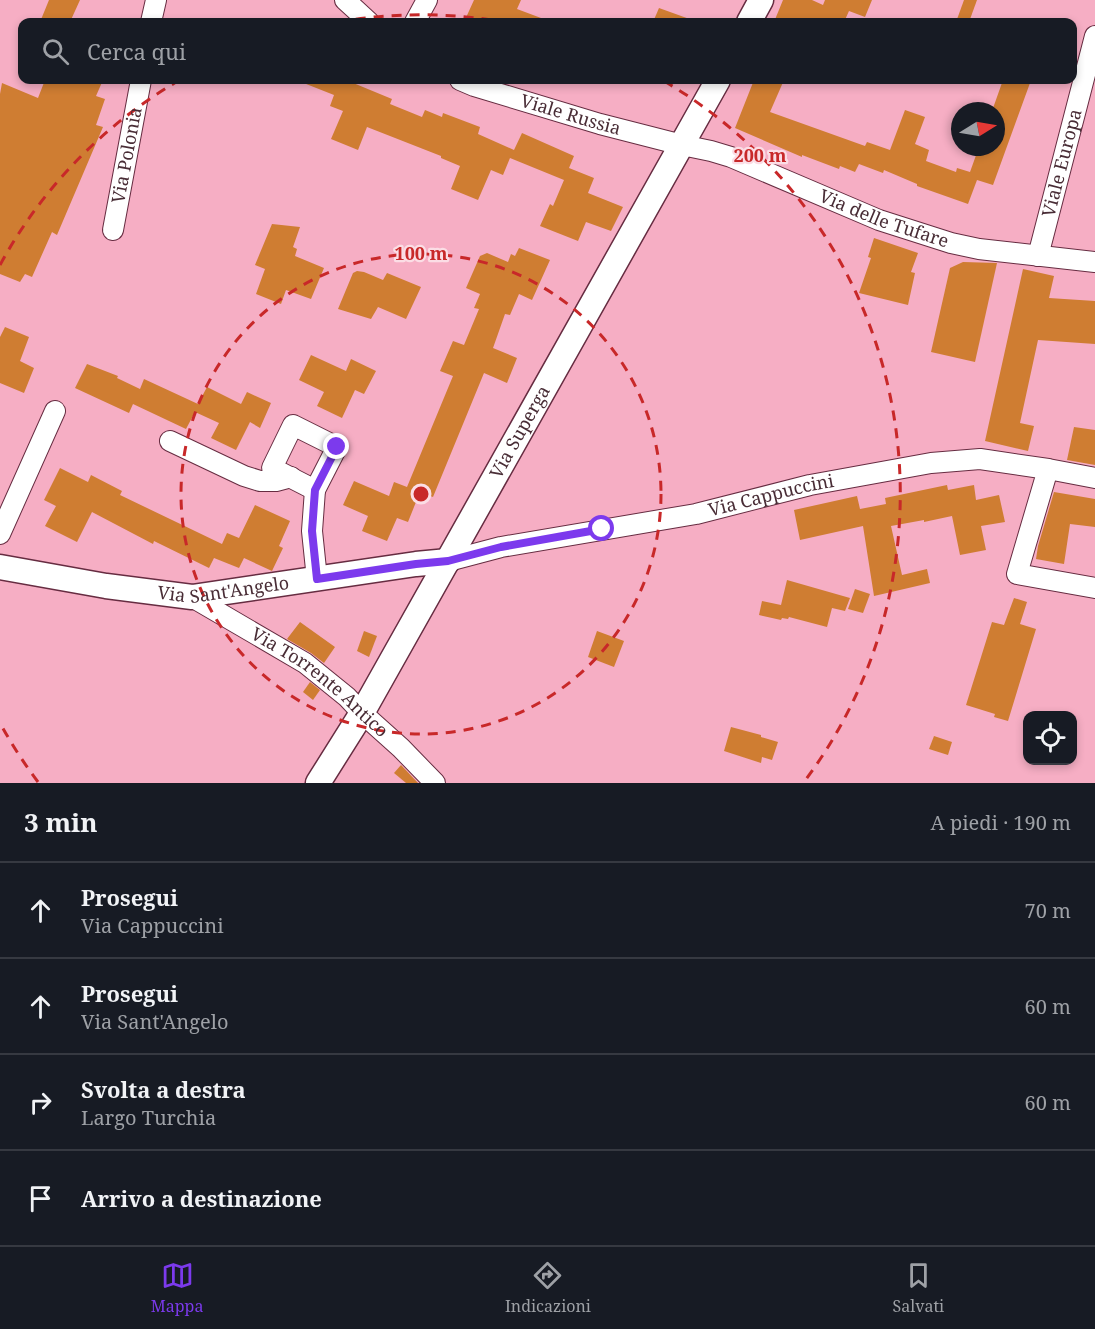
<!DOCTYPE html>
<html lang="it">
<meta charset="utf-8">
<style>
:root{--surface:#171b24;--page:#242831;--text:#f1f3f6;--muted:#9ea1a6;--line:#363941;--accent:#7c3aed}
body{margin:0;font-family:"Noto Serif",serif;background:var(--page);color:var(--text)}
.controls{position:absolute;right:18px;bottom:18px;display:grid;overflow:hidden;border-radius:12px;box-shadow:0 3px 9px #0003}
.controls button{width:54px;height:54px;display:grid;place-items:center;padding:0;border:0;border-bottom:2px solid var(--line);background:var(--surface);color:var(--text);font:30px sans-serif}
.compass{position:absolute;left:951px;top:102px;width:54px;height:54px;border-radius:50%;background:var(--surface);box-shadow:0 3px 9px #0003;rotate:79deg}
.stop{position:absolute;width:18px;height:18px;margin:-14px;border:4px solid #7c3aed;border-radius:50%;background:#fff}
.stop.end{background:#7c3aed;border-color:#fff;box-shadow:0 2px 6px #0008}
.list{margin:0;padding:0;list-style:none}
h2{display:flex;justify-content:space-between;align-items:center;height:78px;margin:0;padding:0 24px;font-size:26px}
h2 small{font-size:20px;font-weight:400;color:var(--muted)}
.list li{display:grid;grid-template-columns:39px 1fr auto;gap:18px;align-items:center;box-sizing:border-box;height:96px;padding:0 24px;border-top:2px solid var(--line)}
.list b{display:block;font-size:22px;white-space:nowrap}
.list p{margin:0;font-size:20px;white-space:nowrap;color:var(--muted)}
.list em{font-size:20px;font-style:normal;color:var(--muted)}
.icon{flex:none;width:33px;height:33px;fill:none;stroke:currentColor;stroke-width:2;stroke-linecap:round;stroke-linejoin:round}
.map{position:relative;flex:none;width:1095px;height:783px;overflow:hidden}
.search{position:absolute;background:var(--surface);box-shadow:0 3px 9px #0003;left:18px;right:18px;top:18px;height:66px;display:flex;align-items:center;gap:15px;box-sizing:border-box;padding:0 21px;border-radius:12px;color:var(--muted);font-size:22px}
.sheet{height:462px;background:var(--surface)}
nav{display:flex;justify-content:space-around;align-items:center;box-sizing:border-box;height:84px;border-top:2px solid var(--line);background:var(--surface);font-size:16px;color:var(--muted)}
nav a{display:grid;justify-items:center;gap:3px}
nav .on{color:var(--accent)}
.map>svg:first-child{display:block}
.building{fill:#cf7d32}
.lines{fill:none;stroke-linecap:round;stroke-linejoin:round}
.minor-casing{stroke:#662c41;stroke-width:22}
.tertiary-casing{stroke:#662c41;stroke-width:27}
.minor{stroke:#fff;stroke-width:20}
.tertiary{stroke:#fff;stroke-width:24}
.route{stroke:#7c3aed;stroke-width:8}
.ring{fill:none;stroke:#c82829;stroke-width:3;stroke-dasharray:10 8}
.labels{text-anchor:middle;stroke-width:4.5;stroke-linejoin:round;paint-order:stroke}
.street-label{font-size:18px;fill:#492d36;stroke:#fbdde5}
.centre{fill:#c82829;stroke:#fbdde5;stroke-width:3}
.ring-label{font-size:18px;text-anchor:middle;font-weight:bold;fill:#c82829;stroke:#fbdde5;stroke-width:4.5;stroke-linejoin:round;paint-order:stroke}
</style>
<div class="map">
<svg width="1095" height="783" viewBox="0 0 1095 783">
<rect width="100%" height="100%" fill="#f6aec4"/>
<g class="building">
<polygon points="49,0 80,0 70,22 40,22"/>
<polygon points="474,0 521,0 517,9 549,21 549,22 464,22"/>
<polygon points="783,0 812,0 823,5 825,0 872,0 865,17 849,11 844,22 774,22"/>
<polygon points="964,0 977,0 969,22 956,22"/>
<polygon points="659,8 695,21 695,22 653,22"/>
<polygon points="45,80 103,80 96,96 105,99 96,125 103,127 57,235 52,232 32,277 25,274 20,282 0,274 0,94 2,83 38,98"/>
<polygon points="296,80 346,80 392,99 390,104 422,117 425,110 442,117 443,113 480,127 478,134 514,150 522,133 574,156 569,168 594,178 588,193 623,207 611,231 586,222 578,241 540,226 550,204 553,206 564,180 510,158 503,175 491,170 478,200 451,189 460,166 441,158 441,156 367,127 358,150 331,139 343,111 330,106 334,95"/>
<polygon points="754,80 784,80 770,112 865,146 867,142 890,150 905,110 925,117 915,144 929,150 926,161 956,172 957,168 970,172 979,147 996,147 996,111 992,111 1003,80 1019,80 1030,83 993,185 977,180 968,204 917,186 917,184 884,170 883,173 859,164 855,172 840,166 839,169 802,155 802,157 735,128"/>
<polygon points="272,224 300,227 293,247 297,249 295,256 324,268 311,299 286,290 281,304 256,294 265,269 255,265"/>
<polygon points="874,238 918,253 911,272 915,273 908,305 859,293 871,258 868,257"/>
<polygon points="519,248 550,260 532,300 519,294 510,315 505,314 493,348 517,358 507,383 484,373 433,497 420,492 408,522 397,518 387,541 362,531 368,516 343,505 354,481 389,496 394,482 407,487 453,376 440,371 453,341 464,345 479,309 474,308 480,294 466,288 480,256 487,253 508,262 511,254 515,256"/>
<polygon points="963,262 997,263 975,362 931,352 950,268"/>
<polygon points="1023,269 1054,276 1049,298 1095,301 1095,344 1038,340 1020,423 1034,426 1028,451 985,441"/>
<polygon points="357,271 364,272 383,280 387,273 421,287 406,319 378,307 371,319 338,309 353,273"/>
<polygon points="5,327 29,337 20,361 34,368 24,393 0,383 0,337"/>
<polygon points="311,355 346,371 351,359 376,371 364,394 355,390 342,418 317,406 324,392 299,380"/>
<polygon points="87,364 118,376 117,378 140,389 144,379 198,404 207,387 241,404 247,392 271,403 260,428 250,422 236,450 211,438 219,423 195,412 186,429 133,404 129,413 75,388"/>
<polygon points="1074,427 1095,430 1095,465 1067,460"/>
<polygon points="60,468 88,482 91,475 122,491 120,495 222,544 227,533 239,538 255,505 290,521 279,546 283,548 272,571 244,558 239,568 214,558 209,568 154,541 153,544 92,512 77,542 45,526 56,506 44,500"/>
<polygon points="947,485 948,490 974,485 976,500 999,495 1005,522 981,526 986,550 960,555 952,516 924,522 924,520 891,526 902,575 927,569 930,583 874,596 863,526 800,540 794,510 857,496 860,509 886,504 885,498"/>
<polygon points="1054,492 1095,499 1095,527 1070,524 1064,564 1036,559 1038,546"/>
<polygon points="787,580 850,598 845,611 832,608 827,627 789,617 788,619 782,618 781,620 759,615 762,601 781,605"/>
<polygon points="855,589 870,594 863,613 848,609"/>
<polygon points="1014,598 1027,602 1020,624 1036,629 1008,721 994,717 995,714 966,705 992,622 1004,625"/>
<polygon points="300,622 335,647 324,663 311,653 287,639"/>
<polygon points="364,631 377,636 369,657 357,651"/>
<polygon points="597,631 624,641 614,667 588,657"/>
<polygon points="310,682 320,690 313,700 303,692"/>
<polygon points="731,727 761,735 761,737 778,742 772,760 762,757 761,763 724,751"/>
<polygon points="934,736 952,742 948,755 929,749"/>
<polygon points="401,765 418,783 406,783 394,773"/>
</g>
<g class="lines">
<g class="minor-casing">
<g id="minor">
<polyline points="345,0 369,22"/>
<polyline points="151,22 156,0"/>
<polyline points="415,22 427,0"/>
<path id="s1" d="M460,80l14,6 126,38 82,21 29,6 20,6 148,63 72,23 28,6 116,13"/>
<path id="s2" d="M113,230l28,-150"/>
<path id="s3" d="M1038,256l57,-220"/>
<polygon points="293,425 337,447 315,490 272,468"/>
<polyline points="170,441 244,476 260,481 276,481 291,477"/>
<polyline points="1048,469 1017,574 1095,588"/>
<polyline points="315,490 312,531 317,579"/>
<polyline points="0,534 55,411"/>
<path id="s4" d="M448,561l53,-14 195,-33 114,-29 121,-22 49,-4 68,10 47,9"/>
<path id="s5" d="M192,597l113,66 42,34 15,16 39,35 34,35"/>
</g>
</g>
<g class="tertiary-casing">
<g id="tertiary">
<polyline points="749,22 761,0"/>
<path id="s6" d="M0,567l106,19 86,11 224,-33 32,-3"/>
<path id="s7" d="M318,783l44,-70 356,-633"/>
</g>
</g>
<use href="#minor" class="minor"/>
<use href="#tertiary" class="tertiary"/>
</g>
<g class="lines">
<polyline class="route" points="337,447 315,490 312,531 317,579 416,564 448,561 501,547 602,529"/>
</g>
<g class="ring">
<circle cx="421" cy="494" r="240"/>
<path d="M38 782A479 479 0 0 1 0 723M0 265A479 479 0 0 1 178 81M338 22A479 479 0 0 1 504 22M664 81A479 479 0 0 1 804 782"/>
</g>
<g class="labels">
<g class="street-label">
<text dy="6" stroke="none"><textPath href="#s1" startOffset="116">Viale Russia</textPath></text>
<text dy="6" stroke="none"><textPath href="#s2" startOffset="76">Via Polonia</textPath></text>
<text dy="6" stroke="none"><textPath href="#s3" startOffset="96">Viale Europa</textPath></text>
<text dy="6" stroke="none"><textPath href="#s1" startOffset="447">Via delle Tufare</textPath></text>
<text dy="6" stroke="none"><textPath href="#s7" startOffset="405">Via Superga</textPath></text>
<text dy="6" stroke="none"><textPath href="#s4" startOffset="330">Via Cappuccini</textPath></text>
<text dy="6" stroke="none"><textPath href="#s6" startOffset="226">Via Sant'Angelo</textPath></text>
<text dy="6" stroke="none"><textPath href="#s5" startOffset="154">Via Torrente Antico</textPath></text>
</g>
</g>
<circle cx="421" cy="494" r="9" class="centre"/>
<g class="ring-label">
<text x="760" y="162">200 m</text>
<text x="421" y="260">100 m</text>
</g>
</svg>
<div class="controls">
<button><svg class="icon" aria-label="locate" viewBox="0 0 24 24"><circle cx="12" cy="12" r="6"/><path d="M12 2v4M12 18v4M2 12h4M18 12h4"/></svg></button>
</div>
<svg class="compass" viewBox="-18 -18 36 36"><path d="M0-13l5 13h-10z" fill="#e53935"/><path d="M0 13l5-13h-10z" fill="#9ea1a6"/></svg>
<div class="stop" style="left:602px;top:529px"></div>
<div class="stop end" style="left:337px;top:447px"></div>
<div class="search"><svg class="icon" aria-label="search" viewBox="0 0 24 24"><circle cx="10" cy="10" r="6"/><path d="M15 15l6 6"/></svg>Cerca qui</div>
</div>
<section class="sheet">
<h2>3 min<small>A piedi · 190 m</small></h2>
<ul class="list">
<li><svg class="icon" aria-label="ahead" viewBox="0 0 24 24"><path d="M12 20V5M6 11l6-6 6 6"/></svg><div><b>Prosegui</b><p>Via Cappuccini</p></div><em>70 m</em></li>
<li><svg class="icon" aria-label="ahead" viewBox="0 0 24 24"><path d="M12 20V5M6 11l6-6 6 6"/></svg><div><b>Prosegui</b><p>Via Sant'Angelo</p></div><em>60 m</em></li>
<li><svg class="icon" aria-label="right" viewBox="0 0 24 24"><path d="M7 20v-9h11M14 6l5 5-5 5"/></svg><div><b>Svolta a destra</b><p>Largo Turchia</p></div><em>60 m</em></li>
<li><svg class="icon" aria-label="arrive" viewBox="0 0 24 24"><path d="M6 21V4h12l-3 4 3 4H6"/></svg><div><b>Arrivo a destinazione</b></div></li>
</ul>
</section>
<nav>
<a class="on"><svg class="icon" aria-label="map" viewBox="0 0 24 24"><path d="M3 6l6-2 6 2 6-2v14l-6 2-6-2-6 2zM9 4v14M15 6v14"/></svg>Mappa</a>
<a><svg class="icon" aria-label="directions" viewBox="0 0 24 24"><path d="M12 3l9 9-9 9-9-9zM9 14v-3h6M13 9l2 2-2 2"/></svg>Indicazioni</a>
<a><svg class="icon" aria-label="saved" viewBox="0 0 24 24"><path d="M7 4h10v16l-5-4-5 4z"/></svg>Salvati</a>
</nav>
